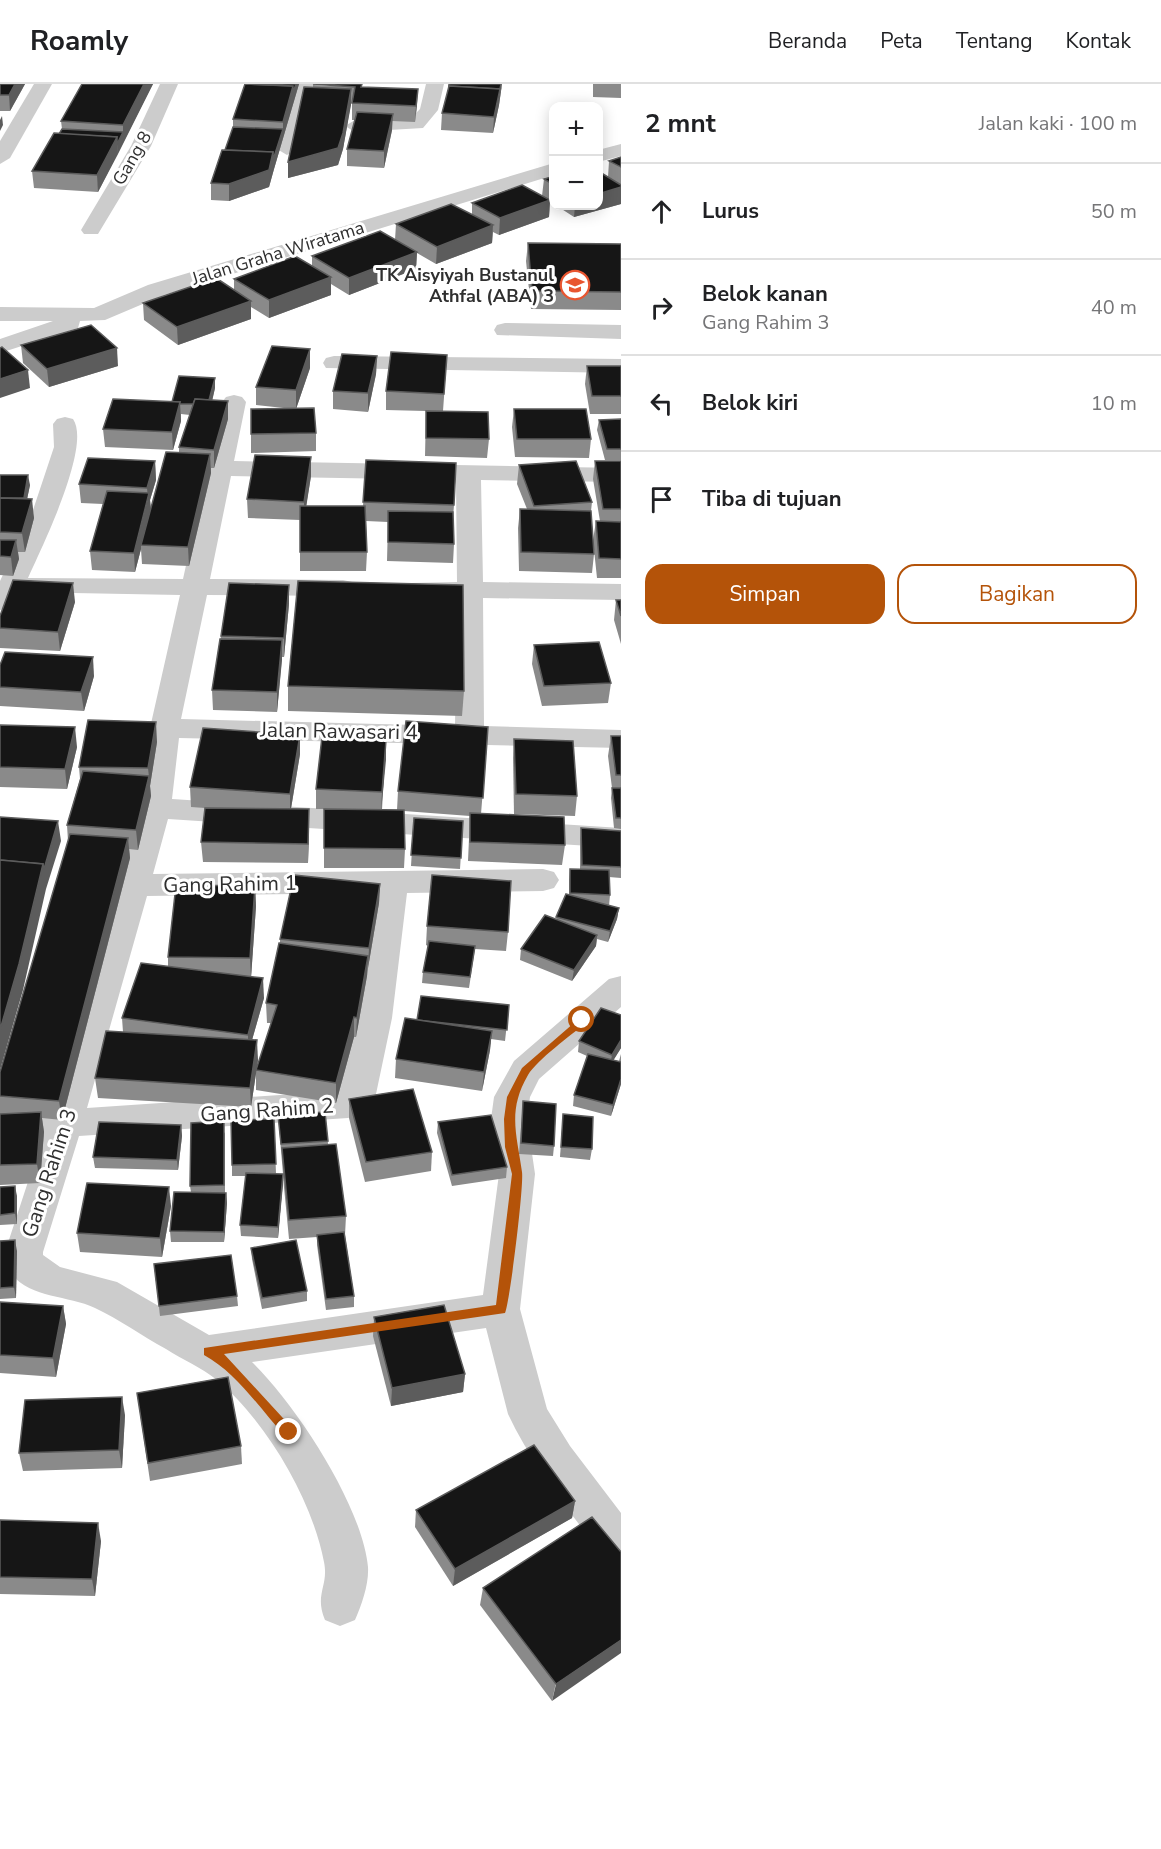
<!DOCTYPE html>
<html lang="id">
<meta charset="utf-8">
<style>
:root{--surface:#fff;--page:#f6f6f6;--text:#202124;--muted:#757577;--line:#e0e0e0;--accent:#b45309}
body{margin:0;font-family:"Nunito Sans",sans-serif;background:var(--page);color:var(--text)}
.controls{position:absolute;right:18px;top:18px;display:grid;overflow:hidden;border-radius:12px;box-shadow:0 3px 15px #0003}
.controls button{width:54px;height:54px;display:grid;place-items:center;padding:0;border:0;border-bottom:2px solid var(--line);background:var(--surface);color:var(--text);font:30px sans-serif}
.stop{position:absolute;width:18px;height:18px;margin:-14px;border:4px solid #b45309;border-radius:50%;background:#fff}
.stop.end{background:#b45309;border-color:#fff;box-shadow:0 2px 6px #0008}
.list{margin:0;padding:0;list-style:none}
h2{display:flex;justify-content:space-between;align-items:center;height:78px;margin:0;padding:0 24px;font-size:26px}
h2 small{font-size:20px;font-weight:400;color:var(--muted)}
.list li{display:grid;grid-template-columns:39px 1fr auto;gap:18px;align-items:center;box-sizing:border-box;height:96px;padding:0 24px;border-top:2px solid var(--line)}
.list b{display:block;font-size:22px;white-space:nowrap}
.list p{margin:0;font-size:20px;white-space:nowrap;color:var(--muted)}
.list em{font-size:20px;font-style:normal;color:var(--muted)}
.actions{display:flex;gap:12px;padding:18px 24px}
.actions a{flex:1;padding:14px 0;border:2px solid var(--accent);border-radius:18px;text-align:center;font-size:21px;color:var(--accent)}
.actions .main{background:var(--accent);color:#fff}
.icon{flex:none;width:33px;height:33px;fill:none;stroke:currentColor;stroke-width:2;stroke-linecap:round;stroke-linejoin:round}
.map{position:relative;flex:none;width:621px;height:1765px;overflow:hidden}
header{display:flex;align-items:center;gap:36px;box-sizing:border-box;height:84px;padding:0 30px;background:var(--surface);border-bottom:2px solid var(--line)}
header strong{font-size:28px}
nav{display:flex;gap:33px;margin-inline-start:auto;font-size:21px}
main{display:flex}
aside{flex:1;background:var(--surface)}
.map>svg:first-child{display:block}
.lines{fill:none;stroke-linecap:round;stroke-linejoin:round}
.minor{fill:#ccc;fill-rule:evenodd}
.wall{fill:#8a8a8a}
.shaded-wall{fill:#5c5c5c}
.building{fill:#161616;stroke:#5c5c5c;stroke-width:1.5}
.route{fill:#b45309}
.labels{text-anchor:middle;stroke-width:6;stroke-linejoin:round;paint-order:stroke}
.far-street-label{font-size:18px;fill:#2f2f2f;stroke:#fff}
.far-poi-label{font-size:18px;font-weight:bold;fill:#2f2f2f;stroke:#fff;text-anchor:end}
.street-label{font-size:21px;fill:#2f2f2f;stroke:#fff}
</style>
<header>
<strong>Roamly</strong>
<nav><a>Beranda</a><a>Peta</a><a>Tentang</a><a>Kontak</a></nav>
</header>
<main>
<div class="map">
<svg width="621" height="1765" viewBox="0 0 621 1765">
<rect width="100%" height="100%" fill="#fff"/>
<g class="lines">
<g class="minor">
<polygon points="34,0 52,0 10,74 0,80 0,57"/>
<polygon points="160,0 178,0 151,62 98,150 84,150 81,146 131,62"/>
<polygon points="297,0 315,0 297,65 287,71 277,65"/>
<polygon points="426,0 444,0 438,26 423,44 355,48 345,42 355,36 411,34 420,25"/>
<polygon points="621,60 621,72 598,78 598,66"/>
<polygon points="554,79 554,91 164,211 105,236 80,237 78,244 0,269 0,255 53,237 0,237 0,223 94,224 148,201"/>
<polygon points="505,239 621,241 621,255 497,251 494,246 497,241"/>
<polygon points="334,272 621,275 621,289 326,284 323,279 326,274"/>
<path d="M234,311l8,2 4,5 -12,59 387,7v14l-140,-2 2,102 138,2v16l-138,-2 1,128 137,4v18l-442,-10 -7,61 449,29v20l-453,-29 -15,55 390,-5 11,3 5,8 -5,8 -11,3 -136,2 -15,125 -16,76 -16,20 -12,4 -269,18 -36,116v3l17,12 57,15 92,53 274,-40 16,-121 -8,-55 3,-22 20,-36 95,-82 12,-3v31l-82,72 -9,18 -3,22 8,55 -15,135 27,100 23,37 51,67v53l-15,-6c-35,-47 -73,-93 -98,-146l-22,-86 -234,34c44,43 110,143 116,205 1,17 -6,37 -13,53l-15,6 -15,-6c-11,-26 4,-34 -1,-58 -12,-63 -58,-141 -107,-182 -16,-13 -34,-20 -51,-31 -24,-13 -47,-30 -71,-41 -27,-13 -63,-9 -84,-34 -5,-7 -5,-15 -6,-22l37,-113 -42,3v-28l51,-3 90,-303 9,-80 30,-133 -160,-3 -10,16 -10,2v-29l32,-68 22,-66 -1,-23 4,-5 8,-2 8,2c19,27 -32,130 -45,159l155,1 39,-177 4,-5zM231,392l225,4 1,102 -47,1 -4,6 4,6 47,3 -2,128 -274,-7 26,-124 136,1 9,-2 4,-6 -4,-6 -9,-2 -133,-1zM376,809l-18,125 -19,73 -252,17 60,-212z"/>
</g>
</g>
<g class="wall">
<polygon points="0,0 25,0 10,27 0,27"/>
<polygon points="82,0 153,0 98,108 34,104 32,87 62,45 61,37"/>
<polygon points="245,0 299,0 274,85 269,103 229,117 211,116 211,99 225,66 233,43 233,35"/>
<polygon points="448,0 502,0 499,21 493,49 441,46 442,29 449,2 448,2"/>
<polygon points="593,0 621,0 621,14 593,13"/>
<polygon points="313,1 365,3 417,21 415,38 392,37 392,46 384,84 347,82 347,65 355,36 352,36 352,19 351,19 343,65 338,81 288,94 288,78 313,4"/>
<polygon points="621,73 621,120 574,133 557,122 598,122 608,93 609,77"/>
<polygon points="554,92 554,119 550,117 549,133 499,151 493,148 492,159 436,180 417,169 416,185 349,211 331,200 331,211 269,234 251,223 251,235 178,261 144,236 143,219 234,206 234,195 312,182 312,172 395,156 396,140 472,130 472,119 542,112 544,95"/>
<polygon points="528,159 621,160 621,226 531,225 526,177"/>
<polygon points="21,261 118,282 49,303 23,279"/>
<polygon points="447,271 443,327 489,355 487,374 425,372 426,327 386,326 386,307"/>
<polygon points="377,272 376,290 368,328 333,325 333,307"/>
<polygon points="587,282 621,282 621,330 590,330 585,300"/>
<polygon points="310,284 296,325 316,349 316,367 251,369 251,325 293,325 256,321 256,303"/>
<polygon points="215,304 212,316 228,317 228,335 214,384 211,384 211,389 189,482 142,480 141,465 135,488 92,486 90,467 103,420 81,419 79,400 155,377 156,396 150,416 151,424 179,369 179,363 190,331 181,330 181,337 173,366 105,363 103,345 172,318"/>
<polygon points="514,325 591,355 589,374 515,373 512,343"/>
<polygon points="621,335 621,376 605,376 597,346 599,336"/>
<polygon points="366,376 454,421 453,434 454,460 453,479 387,477 388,438 366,437 367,468 366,487 300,487 300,436 248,434 247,415 311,392 306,422 363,422"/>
<polygon points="595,377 621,377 621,494 597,494 593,456 596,437 600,437 593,395"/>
<polygon points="519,381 592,418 591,427 594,470 592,489 519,487 518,444 520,425 527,425 517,400"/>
<polygon points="0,391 30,401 27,415 34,434 25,468 18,468 19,475 13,492 0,491"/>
<polygon points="616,516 621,516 621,560 614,536"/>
<polygon points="75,518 60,567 0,564 0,532"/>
<polygon points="289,520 284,573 282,573 277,628 213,626 212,606 221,552"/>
<polygon points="534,561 611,599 608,619 542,622 532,580"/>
<polygon points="0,581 94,592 84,627 0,622"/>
<polygon points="288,602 464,607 462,632 288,627"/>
<polygon points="0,641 77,663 67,705 0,703"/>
<polygon points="488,643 481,730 565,761 562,781 468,777 470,732 404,727 405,765 404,784 324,784 324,725 316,725 316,705 386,656 382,726 397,726 398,707"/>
<polygon points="300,651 300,670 291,725 309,745 308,779 203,778 201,758 205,724 191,723 190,703"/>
<polygon points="611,652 621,652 621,745 614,744 611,714 612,704 608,672"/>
<polygon points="514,655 577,712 575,732 514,730 513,674"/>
<polygon points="157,658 150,702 151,712 138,766 129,765 130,774 62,1036 42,1034 44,1048 40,1099 0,1101 0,988 68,757 67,741 80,695 79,683"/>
<polygon points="414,734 463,737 460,785 411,782"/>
<polygon points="581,744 621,747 621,794 609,793 610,811 609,822 619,824 617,835 608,858 597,855 596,862 572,897 520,876 521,865 556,835 569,811 569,796 570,785 580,785 580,755"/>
<polygon points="380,800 379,819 368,884 367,892 356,953 354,953 336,1019 256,1006 256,989 251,1023 98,1014 95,994 123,948 122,934 168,882 168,873 255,802 256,822 251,893 264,914 252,956 258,976 257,984 271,939 267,939 266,919 280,860 280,855"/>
<polygon points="427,842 508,848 506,867 475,865 469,904 422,899 423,888 428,862 426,861"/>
<polygon points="509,921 505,957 491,955 490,966 482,1007 395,994 396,975 417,936"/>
<polygon points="621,931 621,964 613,976 619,977 621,970 621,1000 611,1032 573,1022 574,1011 587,972 578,968 579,957"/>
<polygon points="349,1015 432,1068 431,1087 365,1098 349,1034"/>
<polygon points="523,1017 554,1062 553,1072 519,1070"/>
<polygon points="325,1028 328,1060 346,1132 345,1151 354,1212 354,1223 326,1226 317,1161 317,1153 289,1155 283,1093 278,1154 241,1152 240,1141 246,1092 232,1092 232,1081 274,1035 276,1090 283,1090 278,1031"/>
<polygon points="563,1030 592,1065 590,1076 560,1073"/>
<polygon points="438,1038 507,1083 506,1094 452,1102 437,1049"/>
<polygon points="181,1041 182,1052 178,1086 95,1084 93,1073"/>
<polygon points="225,1048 225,1109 226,1109 227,1119 224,1158 171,1158 170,1147 191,1108 190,1102"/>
<polygon points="0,1103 17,1112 17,1140 0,1141"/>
<polygon points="171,1122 162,1173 80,1168 77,1149"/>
<polygon points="0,1157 17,1167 16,1214 0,1215"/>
<polygon points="251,1164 307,1207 307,1217 262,1225 252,1175"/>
<polygon points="154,1180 237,1212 238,1222 160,1232"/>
<polygon points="0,1218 63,1222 66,1240 56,1293 0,1289"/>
<polygon points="374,1233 465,1290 463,1308 391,1322 373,1252"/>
<polygon points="137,1309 241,1362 242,1380 150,1397"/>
<polygon points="125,1331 122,1384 23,1387 19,1369"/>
<polygon points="575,1417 572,1434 453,1502 415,1443 416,1426"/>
<polygon points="592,1433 552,1617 480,1521 483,1504"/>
<polygon points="0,1436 101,1457 95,1512 0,1510"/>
</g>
<g class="shaded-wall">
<polygon points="15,0 25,0 10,27 9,11"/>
<polygon points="144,0 153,0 118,70 117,60 123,48 123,41"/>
<polygon points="296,0 299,0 274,85 269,103 229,117 229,100 273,68 283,45 283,38 293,2"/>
<polygon points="502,0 499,21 493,49 494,33"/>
<polygon points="351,5 351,21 343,65 338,81 288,94 288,78"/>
<polygon points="418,5 417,21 415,38 416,22"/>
<polygon points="393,30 392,46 384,84 384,67"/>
<polygon points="2,32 3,41 0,47 0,36"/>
<polygon points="117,53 118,70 98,108 97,91"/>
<polygon points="621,103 621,120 574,133 575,122 598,122 598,110"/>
<polygon points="550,116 549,133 499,151 500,134"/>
<polygon points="493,141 492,159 436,180 437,163"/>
<polygon points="417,168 416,185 349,211 349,194"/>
<polygon points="331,193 331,211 269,234 269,216"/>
<polygon points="251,217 251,235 178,261 177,243"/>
<polygon points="117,264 118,282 49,303 47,285"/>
<polygon points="310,265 310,284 296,325 296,306"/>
<polygon points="377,272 376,290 368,328 368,309"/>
<polygon points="28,286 30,304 0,314 0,295"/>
<polygon points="215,294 215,304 209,331 208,321"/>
<polygon points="228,317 228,335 214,384 214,366"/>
<polygon points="180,318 181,337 173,366 172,348"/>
<polygon points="210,370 211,389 189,482 188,463"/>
<polygon points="311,373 311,392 304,437 304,418"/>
<polygon points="155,377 156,396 150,416 151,428 141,461 141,465 135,488 134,469 148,415 147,404"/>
<polygon points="28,391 30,401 25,425 24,414"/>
<polygon points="32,415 34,434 25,468 22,449"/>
<polygon points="16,456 19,475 13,492 11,473"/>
<polygon points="73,499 75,518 60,567 58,548"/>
<polygon points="289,501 289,520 284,573 284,554"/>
<polygon points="282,556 282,576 277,628 277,608"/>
<polygon points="93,573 94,592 84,627 81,608"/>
<polygon points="156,638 157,658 150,702 151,712 138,766 136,746 149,693 148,684"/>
<polygon points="75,643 77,663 67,705 65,685"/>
<polygon points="300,651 300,670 290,730 290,710"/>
<polygon points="386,656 386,676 381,728 382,708"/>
<polygon points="309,725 309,745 308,779 308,760"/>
<polygon points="58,737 61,757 46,805 23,906 0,986 0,946 43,780"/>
<polygon points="128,754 130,774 62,1036 59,1017"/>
<polygon points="380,800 379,819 368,884 369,864"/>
<polygon points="255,802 256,822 251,894 250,874"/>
<polygon points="619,824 617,835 608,858 610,847"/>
<polygon points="597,851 596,862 572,897 574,886"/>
<polygon points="368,872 367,892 356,953 357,934"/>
<polygon points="263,894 264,914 248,970 248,951"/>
<polygon points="354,933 354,953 336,1019 336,999"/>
<polygon points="492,947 490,966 482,1007 484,988"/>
<polygon points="257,956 258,976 251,1023 250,1004"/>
<polygon points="621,956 621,964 610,982 612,971"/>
<polygon points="621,995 621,1000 611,1032 613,1021"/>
<polygon points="41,1028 44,1048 40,1099 37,1080"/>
<polygon points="181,1041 182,1052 178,1086 177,1076"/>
<polygon points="283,1090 283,1101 278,1154 278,1143"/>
<polygon points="15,1102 17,1112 17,1140 15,1129"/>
<polygon points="169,1103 171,1122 162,1173 160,1154"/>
<polygon points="226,1109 227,1119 224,1158 224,1148"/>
<polygon points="15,1156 17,1167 16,1214 14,1203"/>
<polygon points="63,1222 66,1240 56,1293 53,1274"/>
<polygon points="465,1290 463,1308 391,1322 392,1304"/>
<polygon points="122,1313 125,1331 122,1384 119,1366"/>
<polygon points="575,1417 572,1434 453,1502 455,1485"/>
<polygon points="98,1439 101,1457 95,1512 92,1495"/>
<polygon points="621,1556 621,1569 552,1617 556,1600"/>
</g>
<g class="building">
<polygon points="0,0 15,0 9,11 0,11"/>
<polygon points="82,0 144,0 123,41 61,37"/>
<polygon points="245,0 293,2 283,38 233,35"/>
<polygon points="247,0 296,0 293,9 293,2"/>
<polygon points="313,0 362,0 361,3 418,5 416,22 352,19 355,3"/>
<polygon points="450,0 501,0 500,5 449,2"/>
<polygon points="449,2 500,5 494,33 442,29"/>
<polygon points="304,3 351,5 343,49 338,64 288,78"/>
<polygon points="357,28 393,30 384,67 347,65"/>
<polygon points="233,43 283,45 273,76 273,68 225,66"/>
<polygon points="62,45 123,48 117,60 117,53 59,50"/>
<polygon points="54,49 117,53 97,91 32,87"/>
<polygon points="222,66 273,68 269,86 229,100 211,99"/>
<polygon points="621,73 621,83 609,77"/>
<polygon points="598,87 621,101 621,103 598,110"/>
<polygon points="554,92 554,101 544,95"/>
<polygon points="522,101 550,116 500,134 472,119"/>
<polygon points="451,120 493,141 437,163 396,140"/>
<polygon points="380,147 417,168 349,194 312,172"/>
<polygon points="528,159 621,160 621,208 532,207"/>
<polygon points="295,172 331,193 269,216 234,195"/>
<polygon points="216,194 251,217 177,243 143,219"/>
<polygon points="91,241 117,264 47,285 21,261"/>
<polygon points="272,262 310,265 296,306 256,303"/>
<polygon points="2,263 28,286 0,295 0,264"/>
<polygon points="391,268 447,271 444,310 386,307"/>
<polygon points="342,270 377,272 368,309 333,307"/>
<polygon points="587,282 621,282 621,312 592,312"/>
<polygon points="179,292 215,294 209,316 195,315 193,320 179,320 180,318 172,318"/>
<polygon points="113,315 180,318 172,348 103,345"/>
<polygon points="195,315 228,317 214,366 179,363"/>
<polygon points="314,324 316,349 251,350 251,325"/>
<polygon points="514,325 586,325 591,355 517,355"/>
<polygon points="426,327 488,328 489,355 426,354"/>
<polygon points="621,335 621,365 607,365 599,336"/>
<polygon points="166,368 210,370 188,463 141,461"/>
<polygon points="255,371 311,373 304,418 247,415"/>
<polygon points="88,374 155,377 147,404 79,400"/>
<polygon points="366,376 456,379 454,421 363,418"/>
<polygon points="576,377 592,418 534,422 519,381"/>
<polygon points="595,377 621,377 621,425 603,425"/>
<polygon points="0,391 28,391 24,414 0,414"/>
<polygon points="107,407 149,409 134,469 90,467"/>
<polygon points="0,414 32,415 22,449 0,448"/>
<polygon points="300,422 365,422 367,468 300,468"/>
<polygon points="520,425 591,427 594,470 521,468"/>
<polygon points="388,427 453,428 454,460 388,458"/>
<polygon points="596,437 621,438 621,475 599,474"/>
<polygon points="0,456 16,456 11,473 0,472"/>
<polygon points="13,496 73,499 58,548 0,544 0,532"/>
<polygon points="298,497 463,501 464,607 288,602"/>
<polygon points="229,499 289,501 284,554 221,552"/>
<polygon points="616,516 621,516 621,532"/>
<polygon points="220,555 282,556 277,608 212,606"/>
<polygon points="599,558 611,599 544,602 534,561"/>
<polygon points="5,568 93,573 81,608 0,603 0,581"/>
<polygon points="88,636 156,638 148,684 79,683"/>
<polygon points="406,637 488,643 483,714 398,707"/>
<polygon points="0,641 75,643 65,685 0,683"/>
<polygon points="203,644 300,651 290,710 190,703"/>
<polygon points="611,652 621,652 621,691 616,691"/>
<polygon points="322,653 386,656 382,708 316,705"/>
<polygon points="514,655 573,657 577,712 516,710"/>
<polygon points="83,687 149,692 136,746 67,741"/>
<polygon points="612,704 621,704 621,734 616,734"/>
<polygon points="205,724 309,725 308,760 201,758"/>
<polygon points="324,725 404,726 405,765 324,764"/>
<polygon points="470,729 564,733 565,761 470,758"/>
<polygon points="0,733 58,737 44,785 43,780 0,776"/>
<polygon points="414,734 463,737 461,774 411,771"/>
<polygon points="581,744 621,747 621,783 582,781"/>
<polygon points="70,750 128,754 59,1017 0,1012 0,988"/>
<polygon points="0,776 43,780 19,880 0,946"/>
<polygon points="570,785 609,786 610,811 570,809"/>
<polygon points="294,791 380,800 369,864 280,855"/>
<polygon points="432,791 511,797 508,848 427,842"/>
<polygon points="176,801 255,802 250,874 168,873"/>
<polygon points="566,810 619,824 610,847 556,833"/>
<polygon points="545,831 597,851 574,886 521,865"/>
<polygon points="429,857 475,862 470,893 423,888"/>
<polygon points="279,859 368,872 357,934 354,933 336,999 256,986 277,921 266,919"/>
<polygon points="141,879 263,894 248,951 122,934"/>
<polygon points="421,912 509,921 507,946 417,936"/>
<polygon points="601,924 621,931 621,956 612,971 579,957"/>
<polygon points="405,934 492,947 484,988 396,975"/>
<polygon points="106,947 257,956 250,1004 95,994"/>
<polygon points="588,970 621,978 621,995 613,1021 574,1011"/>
<polygon points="413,1005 432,1068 366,1078 349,1015"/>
<polygon points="523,1017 556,1020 554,1062 521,1059"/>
<polygon points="41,1028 37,1080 0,1081 0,1030"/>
<polygon points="325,1028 328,1057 281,1060 278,1031"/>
<polygon points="563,1030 593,1033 592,1065 561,1063"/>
<polygon points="491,1031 507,1083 452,1091 438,1038"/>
<polygon points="274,1035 276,1080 232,1081 231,1036"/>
<polygon points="224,1037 224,1101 190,1102 191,1039"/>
<polygon points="99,1038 181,1041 177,1076 93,1073"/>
<polygon points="336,1060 346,1132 289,1136 282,1064"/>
<polygon points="246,1089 283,1090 278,1143 240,1141"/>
<polygon points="87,1099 169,1103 160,1154 77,1149"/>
<polygon points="15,1102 15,1129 0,1131 0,1103"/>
<polygon points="174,1108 226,1109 224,1148 170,1147"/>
<polygon points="344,1148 354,1212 326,1215 317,1151"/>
<polygon points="15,1156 14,1203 0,1204 0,1157"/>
<polygon points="296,1156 307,1207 262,1214 251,1164"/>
<polygon points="231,1171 237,1212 159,1222 154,1180"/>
<polygon points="0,1218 63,1222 53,1274 0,1271"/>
<polygon points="444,1221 465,1290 392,1304 374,1233"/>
<polygon points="228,1293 241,1362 148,1379 137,1309"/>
<polygon points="122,1313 119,1366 19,1369 25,1316"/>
<polygon points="534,1361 575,1417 455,1485 416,1426"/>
<polygon points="592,1433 621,1468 621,1556 556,1600 483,1504"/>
<polygon points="0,1436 98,1439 92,1495 0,1493"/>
</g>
<path class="route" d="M582,932l4,1v6c-15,12 -49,37 -58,52 -21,36 -11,60 -6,97 2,14 -12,129 -17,141l-281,41 69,75v7h-8c-25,-27 -48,-63 -81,-81v-7l292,-43 16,-131 -7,-27 -1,-28 3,-22 15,-29z"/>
<defs>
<g id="school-ring" transform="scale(1.5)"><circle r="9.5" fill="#fff" stroke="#e85530" stroke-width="1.5"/><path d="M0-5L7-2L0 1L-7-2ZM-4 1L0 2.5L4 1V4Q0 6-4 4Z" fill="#e85530"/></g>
</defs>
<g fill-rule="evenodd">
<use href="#school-ring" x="575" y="201"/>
</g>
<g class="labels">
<g class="far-street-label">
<text transform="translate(132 74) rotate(-60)" y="6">Gang 8</text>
<text transform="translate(278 169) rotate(-17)" y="6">Jalan Graha Wiratama</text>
</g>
<g class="far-poi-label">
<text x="554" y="197">TK Aisyiyah Bustanul<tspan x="554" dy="21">Athfal (ABA) 3</tspan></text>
</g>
<g class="street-label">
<text transform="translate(339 647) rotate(1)" y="7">Jalan Rawasari 4</text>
<text transform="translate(230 800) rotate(-1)" y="7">Gang Rahim 1</text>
<text transform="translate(267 1026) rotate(-4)" y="7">Gang Rahim 2</text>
<text transform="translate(49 1089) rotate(-72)" y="7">Gang Rahim 3</text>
</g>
</g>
</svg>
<div class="controls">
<button>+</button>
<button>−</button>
</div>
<div class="stop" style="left:582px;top:936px"></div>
<div class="stop end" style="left:289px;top:1348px"></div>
</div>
<aside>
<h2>2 mnt<small>Jalan kaki · 100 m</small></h2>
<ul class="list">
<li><svg class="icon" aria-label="ahead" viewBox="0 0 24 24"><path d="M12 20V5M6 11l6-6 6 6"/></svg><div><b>Lurus</b></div><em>50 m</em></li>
<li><svg class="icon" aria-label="right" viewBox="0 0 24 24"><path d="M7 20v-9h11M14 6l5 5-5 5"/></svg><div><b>Belok kanan</b><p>Gang Rahim 3</p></div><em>40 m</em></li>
<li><svg class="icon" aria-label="left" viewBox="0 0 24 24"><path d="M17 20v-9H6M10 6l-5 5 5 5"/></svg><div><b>Belok kiri</b></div><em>10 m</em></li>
<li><svg class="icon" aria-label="arrive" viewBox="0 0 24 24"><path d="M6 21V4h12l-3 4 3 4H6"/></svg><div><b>Tiba di tujuan</b></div></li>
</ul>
<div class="actions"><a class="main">Simpan</a><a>Bagikan</a></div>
</aside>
</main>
